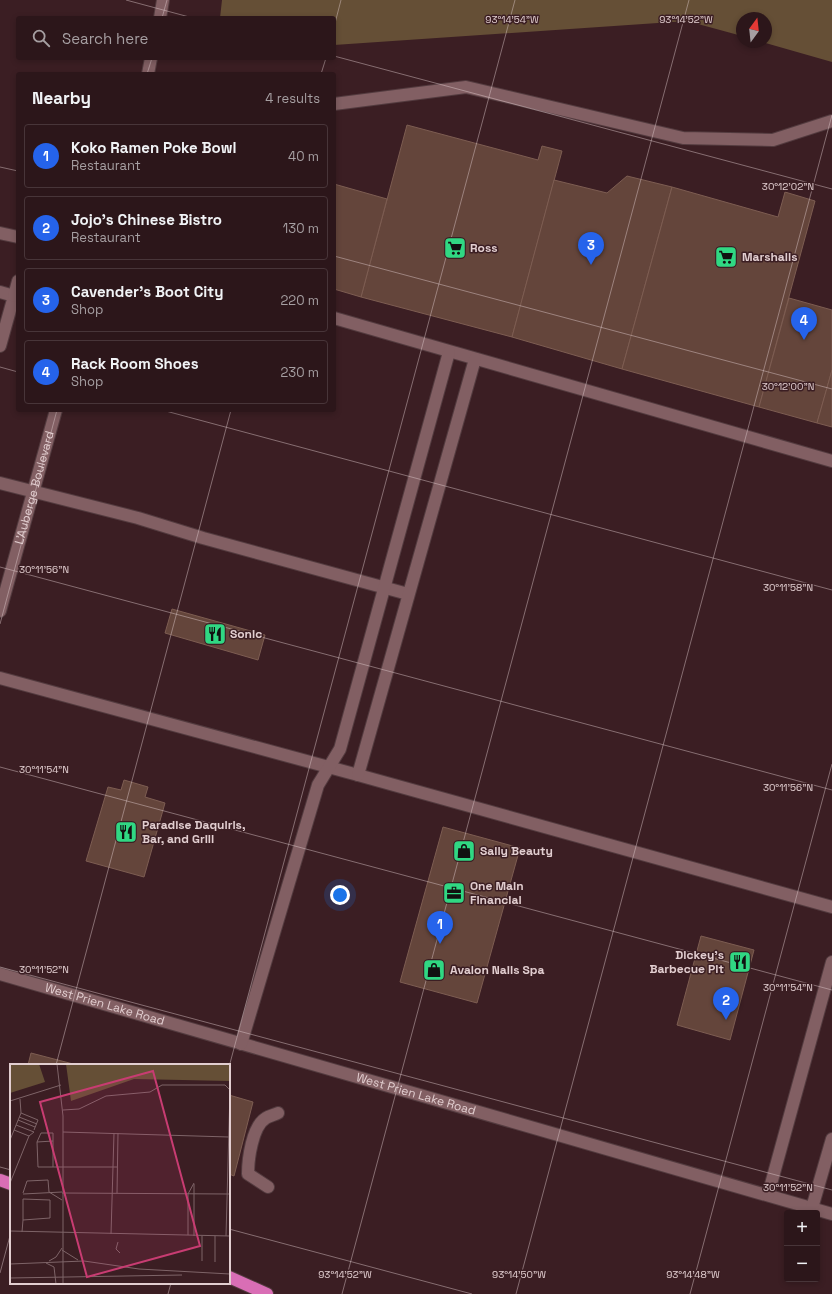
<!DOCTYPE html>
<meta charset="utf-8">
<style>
:root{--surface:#2c161a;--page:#341f23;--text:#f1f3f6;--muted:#a69fa2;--line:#483539;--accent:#2563eb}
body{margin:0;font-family:"Space Grotesk",sans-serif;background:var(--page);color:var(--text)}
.controls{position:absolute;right:12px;bottom:12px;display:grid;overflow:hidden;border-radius:4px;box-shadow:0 2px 6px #0003}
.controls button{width:36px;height:36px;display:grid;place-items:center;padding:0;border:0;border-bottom:1px solid var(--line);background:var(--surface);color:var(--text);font:20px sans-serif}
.compass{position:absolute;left:736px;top:12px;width:36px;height:36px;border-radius:50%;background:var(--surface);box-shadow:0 2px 6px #0003;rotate:15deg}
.you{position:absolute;left:340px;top:895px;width:14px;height:14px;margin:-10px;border:3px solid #fff;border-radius:50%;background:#1a73e8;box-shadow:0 0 0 6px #1a73e833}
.badge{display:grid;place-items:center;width:26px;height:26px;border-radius:50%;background:var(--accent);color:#fff;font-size:13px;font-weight:700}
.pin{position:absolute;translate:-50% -33px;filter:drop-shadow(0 1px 2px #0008)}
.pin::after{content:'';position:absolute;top:21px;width:14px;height:12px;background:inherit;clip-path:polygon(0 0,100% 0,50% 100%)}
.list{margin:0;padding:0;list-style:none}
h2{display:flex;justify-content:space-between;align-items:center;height:52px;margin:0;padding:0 16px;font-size:17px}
h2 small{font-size:13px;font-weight:400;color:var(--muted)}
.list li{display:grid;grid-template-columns:26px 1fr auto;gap:12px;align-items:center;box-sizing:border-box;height:64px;margin:0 8px 8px;padding:0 8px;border:1px solid var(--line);border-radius:4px}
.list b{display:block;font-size:15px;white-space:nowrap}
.list p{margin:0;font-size:13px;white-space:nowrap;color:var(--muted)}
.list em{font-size:13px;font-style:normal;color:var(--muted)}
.icon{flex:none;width:22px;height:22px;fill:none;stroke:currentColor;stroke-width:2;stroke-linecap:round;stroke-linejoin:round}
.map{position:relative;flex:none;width:832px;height:1294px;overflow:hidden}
.search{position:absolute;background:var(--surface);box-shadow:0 2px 6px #0003;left:16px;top:16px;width:320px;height:44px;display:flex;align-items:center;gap:10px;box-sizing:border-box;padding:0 14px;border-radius:4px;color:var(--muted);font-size:15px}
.panel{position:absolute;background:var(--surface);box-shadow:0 2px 6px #0003;left:16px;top:72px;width:320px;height:340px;border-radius:4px}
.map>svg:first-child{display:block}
.forest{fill:#654f36}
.building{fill:#64453b;stroke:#7d5d52}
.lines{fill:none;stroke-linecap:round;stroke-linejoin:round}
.minor-casing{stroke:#533b3f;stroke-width:14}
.highway-casing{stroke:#533b3f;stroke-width:14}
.minor{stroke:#825f63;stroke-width:12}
.highway{stroke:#d96eb5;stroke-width:12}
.ticks{fill:none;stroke:#e2ced0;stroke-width:1;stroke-opacity:0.45}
.labels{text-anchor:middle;stroke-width:3;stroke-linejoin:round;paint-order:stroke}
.poi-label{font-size:12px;font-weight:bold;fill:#e2ced0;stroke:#3b1e23;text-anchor:start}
.street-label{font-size:12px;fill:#e2ced0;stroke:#3b1e23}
.inset-road{fill:none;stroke:#7e6468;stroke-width:1}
.view{fill:#c83c72;fill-opacity:0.15;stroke:#c83c72;stroke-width:2}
.inset-edge{fill:none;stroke:#e2ced0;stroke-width:2}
.ticks-label{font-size:10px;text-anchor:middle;fill:#e2ced0;stroke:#3b1e23;stroke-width:3;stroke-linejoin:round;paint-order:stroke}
</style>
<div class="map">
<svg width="832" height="1294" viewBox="0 0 832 1294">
<rect width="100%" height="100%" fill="#3b1e23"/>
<polygon class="forest" points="222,0 832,0 832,62 762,42 766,42 766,18 742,18 742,36 687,21 334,45 334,18 220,18"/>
<g class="building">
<polygon points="407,125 538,160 542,146 562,151 512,337 361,297"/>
<polygon points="627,176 672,187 622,369 512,337 554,180 607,193"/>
<polygon points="334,184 387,199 361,297 334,289"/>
<polygon points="672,187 778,217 785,192 815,201 759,407 622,369"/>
<polygon points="789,298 832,310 832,370 817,423 759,407"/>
<polygon points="832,370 832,427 817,423"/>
<polygon points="172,609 265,635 258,660 165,633"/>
<polygon points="124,780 148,787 145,797 165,803 144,877 86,861 108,787 121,790"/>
<polygon points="443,827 520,848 477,1003 400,982"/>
<polygon points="701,936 754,950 730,1040 677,1025"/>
<polygon points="31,1053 77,1065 28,1065"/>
<polygon points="229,1095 253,1102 234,1176 229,1174"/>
</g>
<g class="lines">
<g class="minor-casing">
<g id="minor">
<polyline points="160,18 163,0"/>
<polyline points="148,74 151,58"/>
<polyline points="334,104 466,87 683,138 773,140 832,121"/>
<polyline points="0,233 18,237"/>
<polyline points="0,292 14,296 0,346"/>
<polyline points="14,296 18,281"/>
<polyline points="334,318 832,461"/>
<polyline points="0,483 138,518 203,538 408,594"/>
<path id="s1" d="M0,611l56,-201"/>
<polyline points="0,678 358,775 832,907"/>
<polyline points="358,775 475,359"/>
<path id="s2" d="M0,974l832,240"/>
<polyline points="241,1044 318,785 340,749 449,352"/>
<path d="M268,1187l-20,-13c0,-14 4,-48 18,-56 3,-2 8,-3 12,-5"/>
<polyline points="768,1195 832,962"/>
<polyline points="812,1208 832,1139"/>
</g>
</g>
<g class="highway-casing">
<g id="highway">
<polyline points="0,1180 11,1184"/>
<polyline points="229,1277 267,1294"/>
</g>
</g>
<use href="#minor" class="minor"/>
<use href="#highway" class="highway"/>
</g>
<path class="ticks" d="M126,0l67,18M162,18l5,-18M334,27l7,-27M334,56l498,133M147,74l5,-16M321,74l5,-16M0,167l18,4M334,256l498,133M0,367l18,5M162,410l670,180M0,567l832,223M0,624l57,-214M0,767l832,223M0,967l832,223M56,1065l175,-655M229,1067l286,-1067M0,1167l11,3M229,1229l243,65M0,1273l11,-41M168,1294l3,-11M342,1294l347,-1294M516,1294l316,-1179M690,1294l142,-530"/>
<defs>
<g id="supermarket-square" transform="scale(1.15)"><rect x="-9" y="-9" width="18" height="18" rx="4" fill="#30d883" stroke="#3b1e23"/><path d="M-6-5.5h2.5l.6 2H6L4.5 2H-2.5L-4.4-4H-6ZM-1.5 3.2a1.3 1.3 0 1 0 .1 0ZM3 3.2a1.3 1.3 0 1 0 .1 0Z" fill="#111"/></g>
<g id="restaurant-square" transform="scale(1.15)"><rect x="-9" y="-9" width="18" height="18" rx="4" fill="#30d883" stroke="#3b1e23"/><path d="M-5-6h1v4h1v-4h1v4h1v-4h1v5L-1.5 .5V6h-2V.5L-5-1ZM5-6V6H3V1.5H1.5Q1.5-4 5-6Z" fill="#111"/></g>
<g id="shop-square" transform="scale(1.15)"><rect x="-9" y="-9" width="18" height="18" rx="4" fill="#30d883" stroke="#3b1e23"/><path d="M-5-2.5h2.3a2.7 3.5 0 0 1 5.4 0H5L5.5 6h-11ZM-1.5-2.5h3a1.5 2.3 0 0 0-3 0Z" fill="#111"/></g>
<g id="office-square" transform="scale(1.15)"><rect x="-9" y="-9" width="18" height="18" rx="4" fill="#30d883" stroke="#3b1e23"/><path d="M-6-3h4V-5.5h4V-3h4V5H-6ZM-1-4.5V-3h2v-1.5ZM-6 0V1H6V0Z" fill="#111"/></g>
</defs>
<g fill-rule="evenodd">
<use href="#supermarket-square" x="455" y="248"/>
<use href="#supermarket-square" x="726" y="257"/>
<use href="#restaurant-square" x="215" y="634"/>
<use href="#restaurant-square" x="126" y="832"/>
<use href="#shop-square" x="464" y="851"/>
<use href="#office-square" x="454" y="893"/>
<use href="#restaurant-square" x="740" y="962"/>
<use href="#shop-square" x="434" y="970"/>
</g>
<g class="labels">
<g class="poi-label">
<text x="470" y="252">Ross</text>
<text x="742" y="261">Marshalls</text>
<text x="230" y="638">Sonic</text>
<text x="142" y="829">Paradise Daquiris,<tspan x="142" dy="14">Bar, and Grill</tspan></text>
<text x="480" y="855">Sally Beauty</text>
<text x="470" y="890">One Main<tspan x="470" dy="14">Financial</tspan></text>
<text x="724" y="959" text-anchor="end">Dickey's<tspan x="724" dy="14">Barbecue Pit</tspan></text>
<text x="450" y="974">Avalon Nails Spa</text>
</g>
<g class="street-label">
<text dy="4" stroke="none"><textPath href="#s1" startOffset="128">L'Auberge Boulevard</textPath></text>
<text dy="4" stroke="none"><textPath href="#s2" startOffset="109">West Prien Lake Road</textPath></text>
<text dy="4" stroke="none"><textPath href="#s2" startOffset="433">West Prien Lake Road</textPath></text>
</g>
</g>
<g transform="translate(10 1064)">
<rect width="220" height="220" fill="#3b1e23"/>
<path d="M0,0h29l6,18 -35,11zM56,0h164v17l-96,-2 -63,22z" fill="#654f36"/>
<path class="inset-road" d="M47,0l6,52v145M0,37l51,-16M53,46l16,-1 27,-13 44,-4 12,-7h63l5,5 -4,146M11,49l17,7 -4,10M9,53l18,7M8,56l17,7M4,66l15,6M53,68l166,5M0,76l11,-27 -1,-14M27,78l4,-9h12v8M43,103v-26l-16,1 1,25h79M0,119l19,-47 5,-4 -18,-7M13,129l4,-12 21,-1 1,12 13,8M52,129l167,1M107,129l1,-60M13,130l39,-2M0,167l220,5M12,168l1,-12 27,-2v-18l-27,-1v21M101,170l3,-101M178,171v-41l6,-11M184,172v-52M108,178l-2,7 4,4M52,186l16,10M39,197l7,-4 6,-9M53,197v23M192,197v-25M205,198v-26M36,199l8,4 2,17M0,200l74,-3 55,8 91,5M0,214l172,-3"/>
<path class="view" d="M143,7l47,175 -113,31 -47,-175z"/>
<rect width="220" height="220" class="inset-edge"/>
</g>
<g class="ticks-label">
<text x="512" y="23">93°14'54"W</text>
<text x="686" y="23">93°14'52"W</text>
<text x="788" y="190">30°12'02"N</text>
<text x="788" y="390">30°12'00"N</text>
<text x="44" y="573">30°11'56"N</text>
<text x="788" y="591">30°11'58"N</text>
<text x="44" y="773">30°11'54"N</text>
<text x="788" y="791">30°11'56"N</text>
<text x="44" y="973">30°11'52"N</text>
<text x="788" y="991">30°11'54"N</text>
<text x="788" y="1191">30°11'52"N</text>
<text x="345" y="1278">93°14'52"W</text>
<text x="519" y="1278">93°14'50"W</text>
<text x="693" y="1278">93°14'48"W</text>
</g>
</svg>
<div class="controls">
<button>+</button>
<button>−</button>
</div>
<svg class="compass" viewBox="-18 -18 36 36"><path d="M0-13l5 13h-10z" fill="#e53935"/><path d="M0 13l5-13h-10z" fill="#a69fa2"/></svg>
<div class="you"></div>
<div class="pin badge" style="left:440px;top:944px">1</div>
<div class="pin badge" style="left:726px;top:1020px">2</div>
<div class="pin badge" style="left:591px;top:265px">3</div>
<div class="pin badge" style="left:804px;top:340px">4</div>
<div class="search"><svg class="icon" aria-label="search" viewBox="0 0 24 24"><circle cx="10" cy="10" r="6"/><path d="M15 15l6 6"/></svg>Search here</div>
<section class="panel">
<h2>Nearby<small>4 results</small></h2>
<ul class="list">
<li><span class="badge">1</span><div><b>Koko Ramen Poke Bowl</b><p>Restaurant</p></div><em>40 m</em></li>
<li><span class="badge">2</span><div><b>Jojo's Chinese Bistro</b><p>Restaurant</p></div><em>130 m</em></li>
<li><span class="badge">3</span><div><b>Cavender's Boot City</b><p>Shop</p></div><em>220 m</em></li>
<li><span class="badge">4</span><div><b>Rack Room Shoes</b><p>Shop</p></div><em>230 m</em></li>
</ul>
</section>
</div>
